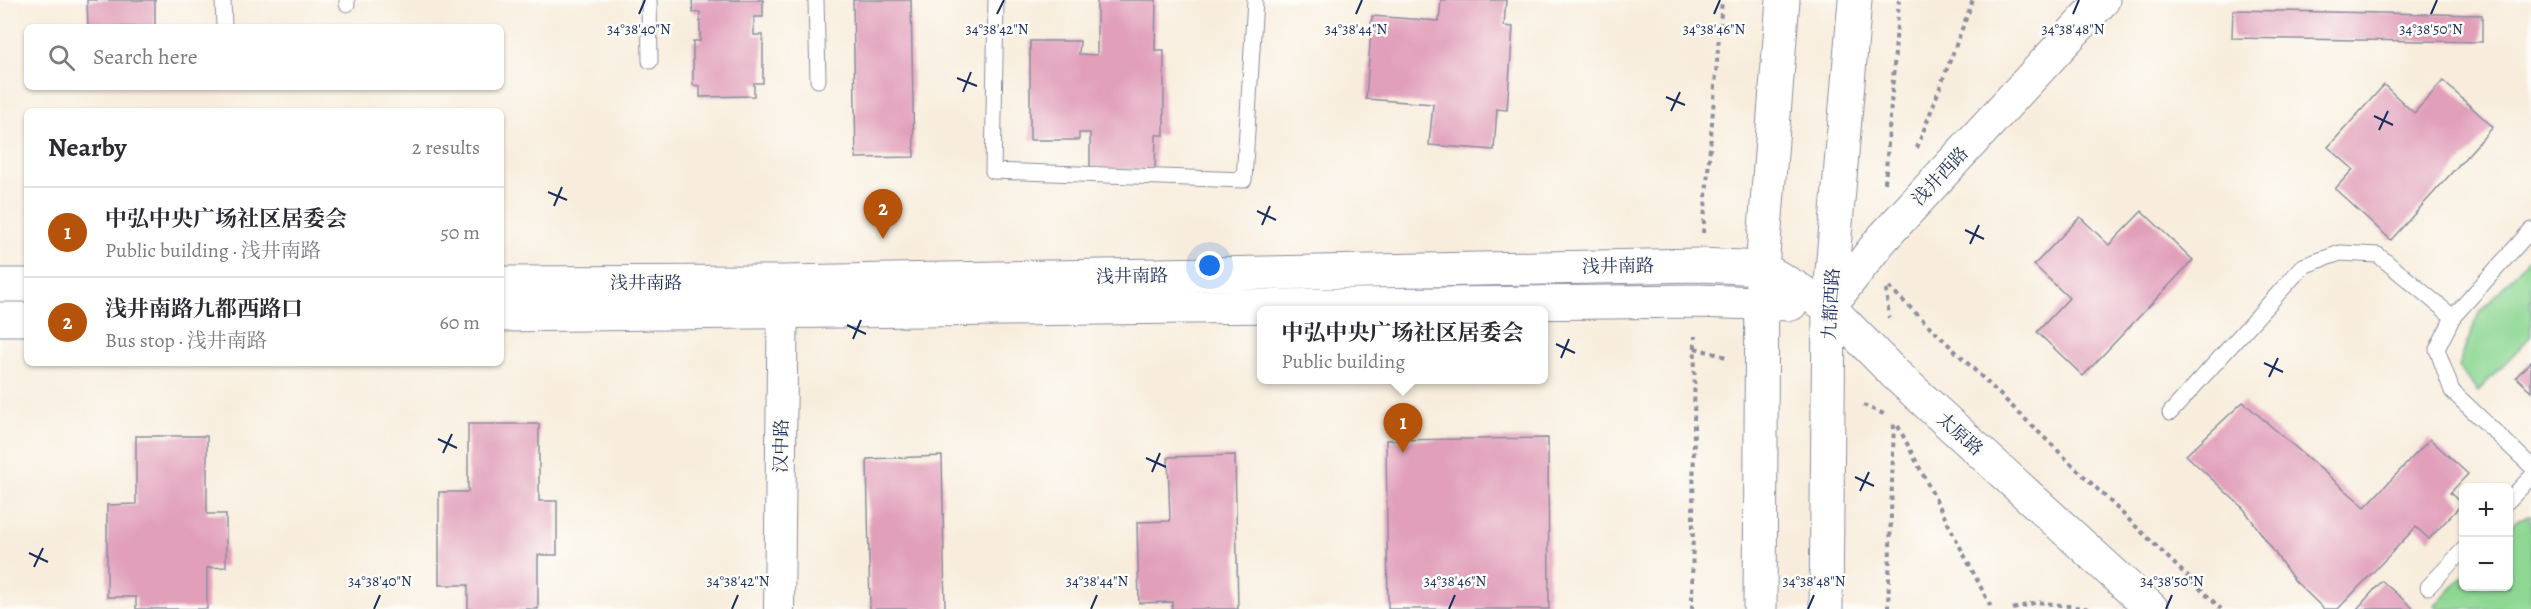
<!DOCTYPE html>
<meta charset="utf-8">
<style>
:root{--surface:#fff;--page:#f7f7f7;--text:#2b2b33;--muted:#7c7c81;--line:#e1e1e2;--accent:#b45309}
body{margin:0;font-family:Alegreya,"Noto Serif SC",serif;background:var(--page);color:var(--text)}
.controls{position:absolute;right:18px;bottom:18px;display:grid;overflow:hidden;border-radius:9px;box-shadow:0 2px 4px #0004}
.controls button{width:54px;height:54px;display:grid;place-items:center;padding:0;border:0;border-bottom:2px solid var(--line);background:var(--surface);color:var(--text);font:30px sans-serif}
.you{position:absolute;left:1210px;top:266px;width:21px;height:21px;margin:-15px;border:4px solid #fff;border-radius:50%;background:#1a73e8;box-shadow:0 0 0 9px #1a73e833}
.badge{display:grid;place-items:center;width:39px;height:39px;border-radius:50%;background:var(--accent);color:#fff;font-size:20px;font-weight:700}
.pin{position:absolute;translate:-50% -50px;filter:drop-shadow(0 2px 3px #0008)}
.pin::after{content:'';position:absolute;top:32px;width:21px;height:18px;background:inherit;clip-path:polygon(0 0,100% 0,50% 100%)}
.popup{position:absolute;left:1257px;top:306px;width:291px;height:78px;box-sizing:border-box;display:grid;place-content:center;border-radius:9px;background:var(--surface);filter:drop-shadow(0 2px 4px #0005);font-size:20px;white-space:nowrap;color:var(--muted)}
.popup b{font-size:22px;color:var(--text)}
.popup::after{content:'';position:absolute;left:50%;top:100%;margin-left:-12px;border:12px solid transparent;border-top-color:var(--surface)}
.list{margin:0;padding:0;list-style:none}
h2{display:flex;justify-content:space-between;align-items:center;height:78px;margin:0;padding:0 24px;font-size:26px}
h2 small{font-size:20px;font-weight:400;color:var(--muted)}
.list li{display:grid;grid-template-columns:39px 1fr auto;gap:18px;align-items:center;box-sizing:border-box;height:90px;padding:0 24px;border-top:2px solid var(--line)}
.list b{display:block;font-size:22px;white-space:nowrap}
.list p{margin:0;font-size:20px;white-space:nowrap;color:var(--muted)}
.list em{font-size:20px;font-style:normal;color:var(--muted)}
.icon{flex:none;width:33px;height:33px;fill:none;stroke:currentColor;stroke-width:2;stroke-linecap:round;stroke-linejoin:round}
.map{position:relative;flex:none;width:2531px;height:609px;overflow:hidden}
.search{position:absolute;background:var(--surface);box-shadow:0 2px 4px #0004;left:24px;top:24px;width:480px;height:66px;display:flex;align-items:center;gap:15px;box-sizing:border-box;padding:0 21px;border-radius:9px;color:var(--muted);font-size:22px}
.panel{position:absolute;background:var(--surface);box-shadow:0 2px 4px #0004;left:24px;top:108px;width:480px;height:258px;border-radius:9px}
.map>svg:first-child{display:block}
.green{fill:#8dd793;stroke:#548378;stroke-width:1.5}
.building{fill:#e19fba}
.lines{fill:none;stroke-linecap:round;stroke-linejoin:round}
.lane-casing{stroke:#8a8e9e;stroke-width:17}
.street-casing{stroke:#8a8e9e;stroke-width:32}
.secondary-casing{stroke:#8a8e9e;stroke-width:35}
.primary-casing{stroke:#8a8e9e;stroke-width:35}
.path{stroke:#8a8e9e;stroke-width:4;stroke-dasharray:4.5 4.5;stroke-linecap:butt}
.lane{stroke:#fff;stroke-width:15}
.street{stroke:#fff;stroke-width:30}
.secondary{stroke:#fff;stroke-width:33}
.primary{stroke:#fff;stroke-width:33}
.ticks{fill:none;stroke:#1b2f5e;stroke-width:2}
.labels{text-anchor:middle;stroke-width:5;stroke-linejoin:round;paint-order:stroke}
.street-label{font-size:18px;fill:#1b2f5e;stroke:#fdfcf7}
.ticks-label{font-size:15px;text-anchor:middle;fill:#1b2f5e;stroke:#fdfcf7;stroke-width:5;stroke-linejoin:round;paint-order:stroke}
</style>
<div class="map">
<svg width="2531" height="609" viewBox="0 0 2531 609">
<rect width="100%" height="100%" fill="#fdfcf7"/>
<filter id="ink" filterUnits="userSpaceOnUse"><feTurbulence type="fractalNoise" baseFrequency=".0167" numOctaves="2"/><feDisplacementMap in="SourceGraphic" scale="12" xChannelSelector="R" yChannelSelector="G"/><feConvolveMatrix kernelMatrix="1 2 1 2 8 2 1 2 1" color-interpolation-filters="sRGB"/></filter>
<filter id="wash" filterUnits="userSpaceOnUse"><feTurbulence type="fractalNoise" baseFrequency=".008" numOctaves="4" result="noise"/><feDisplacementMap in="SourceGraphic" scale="24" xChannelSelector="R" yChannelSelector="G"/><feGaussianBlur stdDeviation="1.35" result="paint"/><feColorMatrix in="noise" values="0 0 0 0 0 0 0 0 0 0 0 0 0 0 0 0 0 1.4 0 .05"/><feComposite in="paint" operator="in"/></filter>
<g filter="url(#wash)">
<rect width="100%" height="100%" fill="#f8eddd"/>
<g class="green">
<polygon points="2531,256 2531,336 2478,391 2458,366 2478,315"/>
<polygon points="2531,516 2531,609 2438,609 2435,606 2463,576 2464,586 2508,586 2509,529 2518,519"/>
</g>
<g id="blocks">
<g class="building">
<polygon points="87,0 155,0 155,27 88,27"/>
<polygon points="692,0 763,0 763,17 754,17 754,35 763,35 763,83 754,83 754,96 700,97 700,86 693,85 693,41 700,41 700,12 693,13"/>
<polygon points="853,0 911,0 914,157 856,158"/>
<polygon points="1097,0 1156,0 1155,50 1164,50 1164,135 1156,135 1155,169 1090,170 1090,133 1079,133 1079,140 1030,140 1030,41 1080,41 1079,54 1097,55"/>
<polygon points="1441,0 1506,0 1504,26 1513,27 1507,110 1497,109 1494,150 1429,145 1433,104 1366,99 1372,16 1439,21"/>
<polygon points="2233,10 2482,15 2482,42 2232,38"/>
<polygon points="2443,81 2493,127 2391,240 2335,189 2353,169 2328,147 2384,85 2414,113"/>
<polygon points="2142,211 2193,260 2083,376 2037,332 2069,298 2034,265 2080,217 2109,245"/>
<polygon points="2531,361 2531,391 2516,377"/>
<polygon points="2243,402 2365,507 2430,439 2468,474 2450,493 2462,504 2429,539 2416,527 2338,609 2324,609 2294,580 2244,509 2186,455"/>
<polygon points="468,424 539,424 539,501 557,501 557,555 538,555 538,609 468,609 468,585 439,585 439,492 468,492"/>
<polygon points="136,436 207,436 207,514 226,514 226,567 207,568 207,609 136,609 136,597 107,597 107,505 136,504"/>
<polygon points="1548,438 1549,609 1388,609 1386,440"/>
<polygon points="1235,455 1238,609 1172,609 1172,602 1139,603 1137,522 1170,521 1168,457"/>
<polygon points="942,456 945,609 870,609 867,459"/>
<polygon points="2382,581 2414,609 2357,609"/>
</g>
</g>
</g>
<g filter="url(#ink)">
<use href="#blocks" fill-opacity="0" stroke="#8a8e9e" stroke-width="1.5"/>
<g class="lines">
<g class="lane-casing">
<g id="lane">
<polyline points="223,0 224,26"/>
<polyline points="347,0 347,4"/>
<polyline points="649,0 650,61"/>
<polyline points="816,0 818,80"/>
<polyline points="996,0 993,171 1244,180 1255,0"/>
<polyline points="2531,230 2453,317 2437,349 2452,391 2531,466"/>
<polyline points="2170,413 2303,266 2340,253 2378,255 2453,317"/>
<polyline points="2508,501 2531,477"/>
<polyline points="2428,587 2464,549"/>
</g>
</g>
<g class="street-casing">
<polyline id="street" points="779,609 783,288"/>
</g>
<g class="secondary-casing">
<g id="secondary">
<polyline points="501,283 784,282 1700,265 1762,268 1829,307 1894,373 2152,609"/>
<polyline points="0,285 27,285"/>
<polyline points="1829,307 1881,240 2103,0"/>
<polyline points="501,315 1697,301 1791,304"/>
<polyline points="0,319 27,319"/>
</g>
</g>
<g class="primary-casing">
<g id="primary">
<polyline points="1760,609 1762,268 1783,0"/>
<polyline points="1826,609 1829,307 1855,0"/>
</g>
</g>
<g class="path">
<polyline points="1917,148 1973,0"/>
<polyline points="1885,183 1899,0"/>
<polyline points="1703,233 1722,0"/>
<polyline points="1889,287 2221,609"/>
<polyline points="1886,289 1889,318"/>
<polyline points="1695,348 1726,357"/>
<polyline points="1863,405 1884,414"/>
<polyline points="1898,426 1992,609"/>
<polyline points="1692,609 1695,336"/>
<polyline points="1888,609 1894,421"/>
<polyline points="2013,609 2037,602 2091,609"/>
</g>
<use href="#lane" class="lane"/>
<use href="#street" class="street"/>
<use href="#secondary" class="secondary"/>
<use href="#primary" class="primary"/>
</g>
</g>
<path class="ticks" d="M639,14l6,-14M997,14l7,-14M1356,14l6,-14M1714,14l6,-14M2073,14l6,-14M2431,14l6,-14M957,78l20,8M963,92l8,-20M1666,97l19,8M1671,111l9,-19M2374,116l19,9M2379,130l9,-19M548,192l19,8M554,206l8,-19M1257,211l19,9M1262,225l8,-19M1965,230l19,9M1970,244l9,-19M847,325l19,9M853,339l8,-19M1556,344l19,9M1561,358l8,-19M2264,363l19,9M2269,377l9,-19M438,439l19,9M443,453l9,-19M1146,458l20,9M1152,472l8,-19M1855,477l19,9M1860,491l9,-19M29,553l19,9M34,567l9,-19M374,609l6,-14M732,609l6,-14M1091,609l6,-14M1449,609l6,-14M1808,609l6,-14M2166,609l6,-14"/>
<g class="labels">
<g class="street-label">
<text transform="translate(1940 176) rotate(-47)" y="6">浅井西路</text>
<text transform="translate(1618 266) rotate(-1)" y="6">浅井南路</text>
<text transform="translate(1132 276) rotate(-1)" y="6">浅井南路</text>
<text x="646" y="289">浅井南路</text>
<text transform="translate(1831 304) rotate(-87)" y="6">九都西路</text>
<text transform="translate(1960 434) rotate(42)" y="6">太原路</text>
<text transform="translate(781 446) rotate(-89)" y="6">汉中路</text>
</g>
</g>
<g class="ticks-label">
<text x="639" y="34">34°38'40"N</text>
<text x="997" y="34">34°38'42"N</text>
<text x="1356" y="34">34°38'44"N</text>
<text x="1714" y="34">34°38'46"N</text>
<text x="2073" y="34">34°38'48"N</text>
<text x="2431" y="34">34°38'50"N</text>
<text x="380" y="586">34°38'40"N</text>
<text x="738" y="586">34°38'42"N</text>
<text x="1097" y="586">34°38'44"N</text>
<text x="1455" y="586">34°38'46"N</text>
<text x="1814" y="586">34°38'48"N</text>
<text x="2172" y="586">34°38'50"N</text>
</g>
</svg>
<div class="controls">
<button>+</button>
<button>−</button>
</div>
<div class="you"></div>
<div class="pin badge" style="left:1403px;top:453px">1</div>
<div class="popup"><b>中弘中央广场社区居委会</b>Public building</div>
<div class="pin badge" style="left:883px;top:239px">2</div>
<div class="search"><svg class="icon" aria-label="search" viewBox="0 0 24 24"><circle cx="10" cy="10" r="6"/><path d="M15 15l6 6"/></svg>Search here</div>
<section class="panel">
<h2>Nearby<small>2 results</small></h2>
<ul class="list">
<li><span class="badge">1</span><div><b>中弘中央广场社区居委会</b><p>Public building · 浅井南路</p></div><em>50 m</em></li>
<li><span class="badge">2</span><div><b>浅井南路九都西路口</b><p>Bus stop · 浅井南路</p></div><em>60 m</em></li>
</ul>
</section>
</div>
